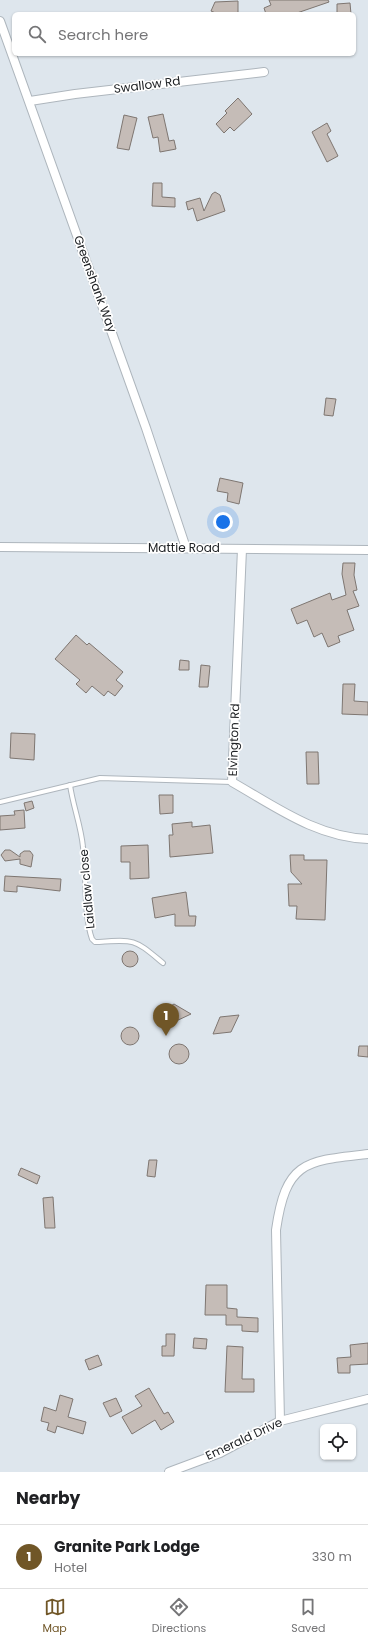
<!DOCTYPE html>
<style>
:root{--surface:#fff;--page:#f6f6f6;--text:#202124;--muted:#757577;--line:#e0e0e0;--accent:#705627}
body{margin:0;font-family:Poppins,sans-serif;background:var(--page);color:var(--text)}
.controls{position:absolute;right:12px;bottom:12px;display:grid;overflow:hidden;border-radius:6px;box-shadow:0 1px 3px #0004}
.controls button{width:36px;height:36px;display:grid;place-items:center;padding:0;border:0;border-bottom:1px solid var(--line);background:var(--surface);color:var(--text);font:20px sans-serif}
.you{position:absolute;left:223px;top:522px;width:14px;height:14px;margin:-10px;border:3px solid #fff;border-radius:50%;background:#1a73e8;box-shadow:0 0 0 6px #1a73e833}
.badge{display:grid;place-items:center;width:26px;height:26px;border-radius:50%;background:var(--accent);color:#fff;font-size:13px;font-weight:700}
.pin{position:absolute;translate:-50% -33px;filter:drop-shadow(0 1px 2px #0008)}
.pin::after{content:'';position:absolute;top:21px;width:14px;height:12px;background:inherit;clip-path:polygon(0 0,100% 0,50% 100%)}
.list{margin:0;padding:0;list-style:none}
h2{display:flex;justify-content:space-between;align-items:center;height:52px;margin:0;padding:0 16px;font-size:17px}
h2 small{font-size:13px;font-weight:400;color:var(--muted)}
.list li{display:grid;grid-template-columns:26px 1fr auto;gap:12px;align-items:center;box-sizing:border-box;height:64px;padding:0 16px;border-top:1px solid var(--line)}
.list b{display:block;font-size:15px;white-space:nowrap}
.list p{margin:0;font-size:13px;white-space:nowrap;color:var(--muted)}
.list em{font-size:13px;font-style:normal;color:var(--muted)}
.icon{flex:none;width:22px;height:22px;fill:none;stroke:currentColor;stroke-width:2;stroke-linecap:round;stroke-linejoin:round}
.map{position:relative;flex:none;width:368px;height:1472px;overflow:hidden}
.search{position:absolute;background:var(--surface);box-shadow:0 1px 3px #0004;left:12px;right:12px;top:12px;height:44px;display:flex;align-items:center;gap:10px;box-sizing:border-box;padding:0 14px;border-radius:6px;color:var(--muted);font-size:15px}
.sheet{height:116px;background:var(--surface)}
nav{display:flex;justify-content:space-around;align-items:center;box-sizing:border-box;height:56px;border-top:1px solid var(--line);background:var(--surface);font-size:11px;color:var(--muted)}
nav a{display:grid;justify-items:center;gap:2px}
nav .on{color:var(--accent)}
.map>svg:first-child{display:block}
.building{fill:#c5bcb7;stroke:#7e7671}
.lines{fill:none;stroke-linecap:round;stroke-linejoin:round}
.lane-casing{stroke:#aeb6bd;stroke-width:6}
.street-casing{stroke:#aeb6bd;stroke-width:10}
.lane{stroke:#fff;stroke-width:4}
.street{stroke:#fff;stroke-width:8}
.labels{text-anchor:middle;stroke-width:3.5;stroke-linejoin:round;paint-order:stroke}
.street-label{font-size:12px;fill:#202326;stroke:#fff}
</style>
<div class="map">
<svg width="368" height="1472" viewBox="0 0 368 1472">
<rect width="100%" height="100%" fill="#dee6ed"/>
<g class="building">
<polygon points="269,0 328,0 329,2 294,14 266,14 264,8 271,5"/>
<polygon points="238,1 238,14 218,14 211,11 215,2"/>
<polygon points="350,3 351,14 337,14 337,4"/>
<polygon points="238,98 252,114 234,131 230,127 224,133 216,124 227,113 225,111"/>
<polygon points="163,114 169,141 174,140 176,149 160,152 158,137 153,138 148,117"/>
<polygon points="124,115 137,118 129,150 117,148"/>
<polygon points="327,123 331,131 327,134 338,156 327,162 312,132"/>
<polygon points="153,183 162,183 162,197 175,198 175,207 152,206"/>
<polygon points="215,192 220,195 225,211 197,221 193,208 188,210 186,202 200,198 204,211 212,194"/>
<polygon points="326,398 336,399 333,416 324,415"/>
<polygon points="220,478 243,483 239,504 227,501 228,493 217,491"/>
<polygon points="343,563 355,563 354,575 357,590 353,591 359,606 347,610 354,630 338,636 340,642 328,647 322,633 314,637 307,620 297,624 291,609 330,593 332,600 346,595 342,574"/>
<polygon points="76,635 87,645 89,643 123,672 116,680 123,686 115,696 108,691 104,696 92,686 86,693 76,684 80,680 55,659"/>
<polygon points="180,660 189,661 189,670 179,670"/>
<polygon points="201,665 210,666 208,687 199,687"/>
<polygon points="343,684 355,684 354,701 368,702 368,715 342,714"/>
<polygon points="11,733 35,734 34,760 10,758"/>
<polygon points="306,752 318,752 319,784 307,784"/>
<polygon points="159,795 173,795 173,813 160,814"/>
<polygon points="32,801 34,808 26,811 24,803"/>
<polygon points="24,810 25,828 0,830 0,816 15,815 14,811"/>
<polygon points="192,822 192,827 210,825 213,853 170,857 169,835 173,835 172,824"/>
<polygon points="148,845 149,878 130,879 130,862 121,862 121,846"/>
<polygon points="5,850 10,850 20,857 20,854 24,851 30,851 33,855 31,867 20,864 20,859 5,861 1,855"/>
<polygon points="290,855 304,855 304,860 327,860 325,920 296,919 297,906 289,906 288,884 302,884 291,872"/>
<polygon points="5,876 61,879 60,891 17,886 17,892 4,891"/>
<polygon points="186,892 189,916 196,916 195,926 175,926 175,914 155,918 152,898"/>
<circle cx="130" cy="959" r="8"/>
<polygon points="174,1004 191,1014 174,1022 159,1013"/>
<polygon points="239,1015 231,1032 213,1034 220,1017"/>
<circle cx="130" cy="1036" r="9"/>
<circle cx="179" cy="1054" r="10"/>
<polygon points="359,1046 368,1046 368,1057 358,1056"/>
<polygon points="149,1160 157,1160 155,1177 147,1176"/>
<polygon points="21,1168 40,1176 37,1184 18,1175"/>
<polygon points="53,1197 55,1228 45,1228 43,1198"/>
<polygon points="206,1285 227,1285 227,1308 237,1309 237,1317 258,1318 258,1332 242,1331 242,1325 226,1325 226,1315 205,1315"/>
<polygon points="166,1334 175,1334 174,1356 162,1356 162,1346 166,1346"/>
<polygon points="194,1338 207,1339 206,1349 193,1348"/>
<polygon points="368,1343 368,1364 350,1365 350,1373 338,1373 337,1358 351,1357 350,1345"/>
<polygon points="227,1346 243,1347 242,1379 254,1379 254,1392 225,1392"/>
<polygon points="98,1355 102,1365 89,1370 85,1360"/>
<polygon points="149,1388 164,1414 168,1412 174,1422 161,1430 155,1420 132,1434 122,1417 142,1406 135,1396"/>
<polygon points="60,1395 73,1399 68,1417 86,1422 83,1434 57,1426 55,1433 47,1430 49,1423 41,1421 44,1407 56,1411"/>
<polygon points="116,1398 122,1411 110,1417 103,1403"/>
</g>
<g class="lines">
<g class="lane-casing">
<g id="lane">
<path d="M70,785c3,21 11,41 13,62 4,28 0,66 9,92l3,3h4c37,-3 36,-2 64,21"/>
<polyline points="0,802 100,778 232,782"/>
</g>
</g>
<g class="street-casing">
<g id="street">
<polyline points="0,21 146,428 186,548"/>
<polyline points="30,101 75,94 264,72"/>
<polyline points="0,547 368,550"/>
<path d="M242,549l-10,233c44,25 84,55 136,57"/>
<path d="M280,1421l-4,-191c10,-69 29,-69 92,-76"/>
<polyline points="169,1472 220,1453 280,1421 368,1399"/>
</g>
</g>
<use href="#lane" class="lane"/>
<use href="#street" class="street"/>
</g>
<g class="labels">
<g class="street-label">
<text transform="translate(147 85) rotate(-7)" y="4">Swallow Rd</text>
<text transform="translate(95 284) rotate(70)" y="4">Greenshank Way</text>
<text x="184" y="552">Mattie Road</text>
<text transform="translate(234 740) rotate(-88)" y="4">Elvington Rd</text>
<text transform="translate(87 889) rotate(-95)" y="4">Laidlaw close</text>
<text transform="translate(244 1439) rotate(-25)" y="4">Emerald Drive</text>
</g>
</g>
</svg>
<div class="controls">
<button><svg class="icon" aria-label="locate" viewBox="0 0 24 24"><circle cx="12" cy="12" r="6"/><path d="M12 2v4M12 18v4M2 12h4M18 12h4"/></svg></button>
</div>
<div class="you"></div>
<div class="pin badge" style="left:166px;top:1036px">1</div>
<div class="search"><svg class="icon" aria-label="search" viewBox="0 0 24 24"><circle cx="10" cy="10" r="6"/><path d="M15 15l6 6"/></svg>Search here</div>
</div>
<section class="sheet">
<h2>Nearby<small></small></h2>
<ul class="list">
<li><span class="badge">1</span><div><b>Granite Park Lodge</b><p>Hotel</p></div><em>330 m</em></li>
</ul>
</section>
<nav>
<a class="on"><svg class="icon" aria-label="map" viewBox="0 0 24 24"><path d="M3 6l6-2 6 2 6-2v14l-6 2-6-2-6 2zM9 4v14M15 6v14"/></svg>Map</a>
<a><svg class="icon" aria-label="directions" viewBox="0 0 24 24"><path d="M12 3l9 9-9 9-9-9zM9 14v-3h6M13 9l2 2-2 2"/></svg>Directions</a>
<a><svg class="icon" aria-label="saved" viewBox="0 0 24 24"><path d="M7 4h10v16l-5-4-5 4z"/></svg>Saved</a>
</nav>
